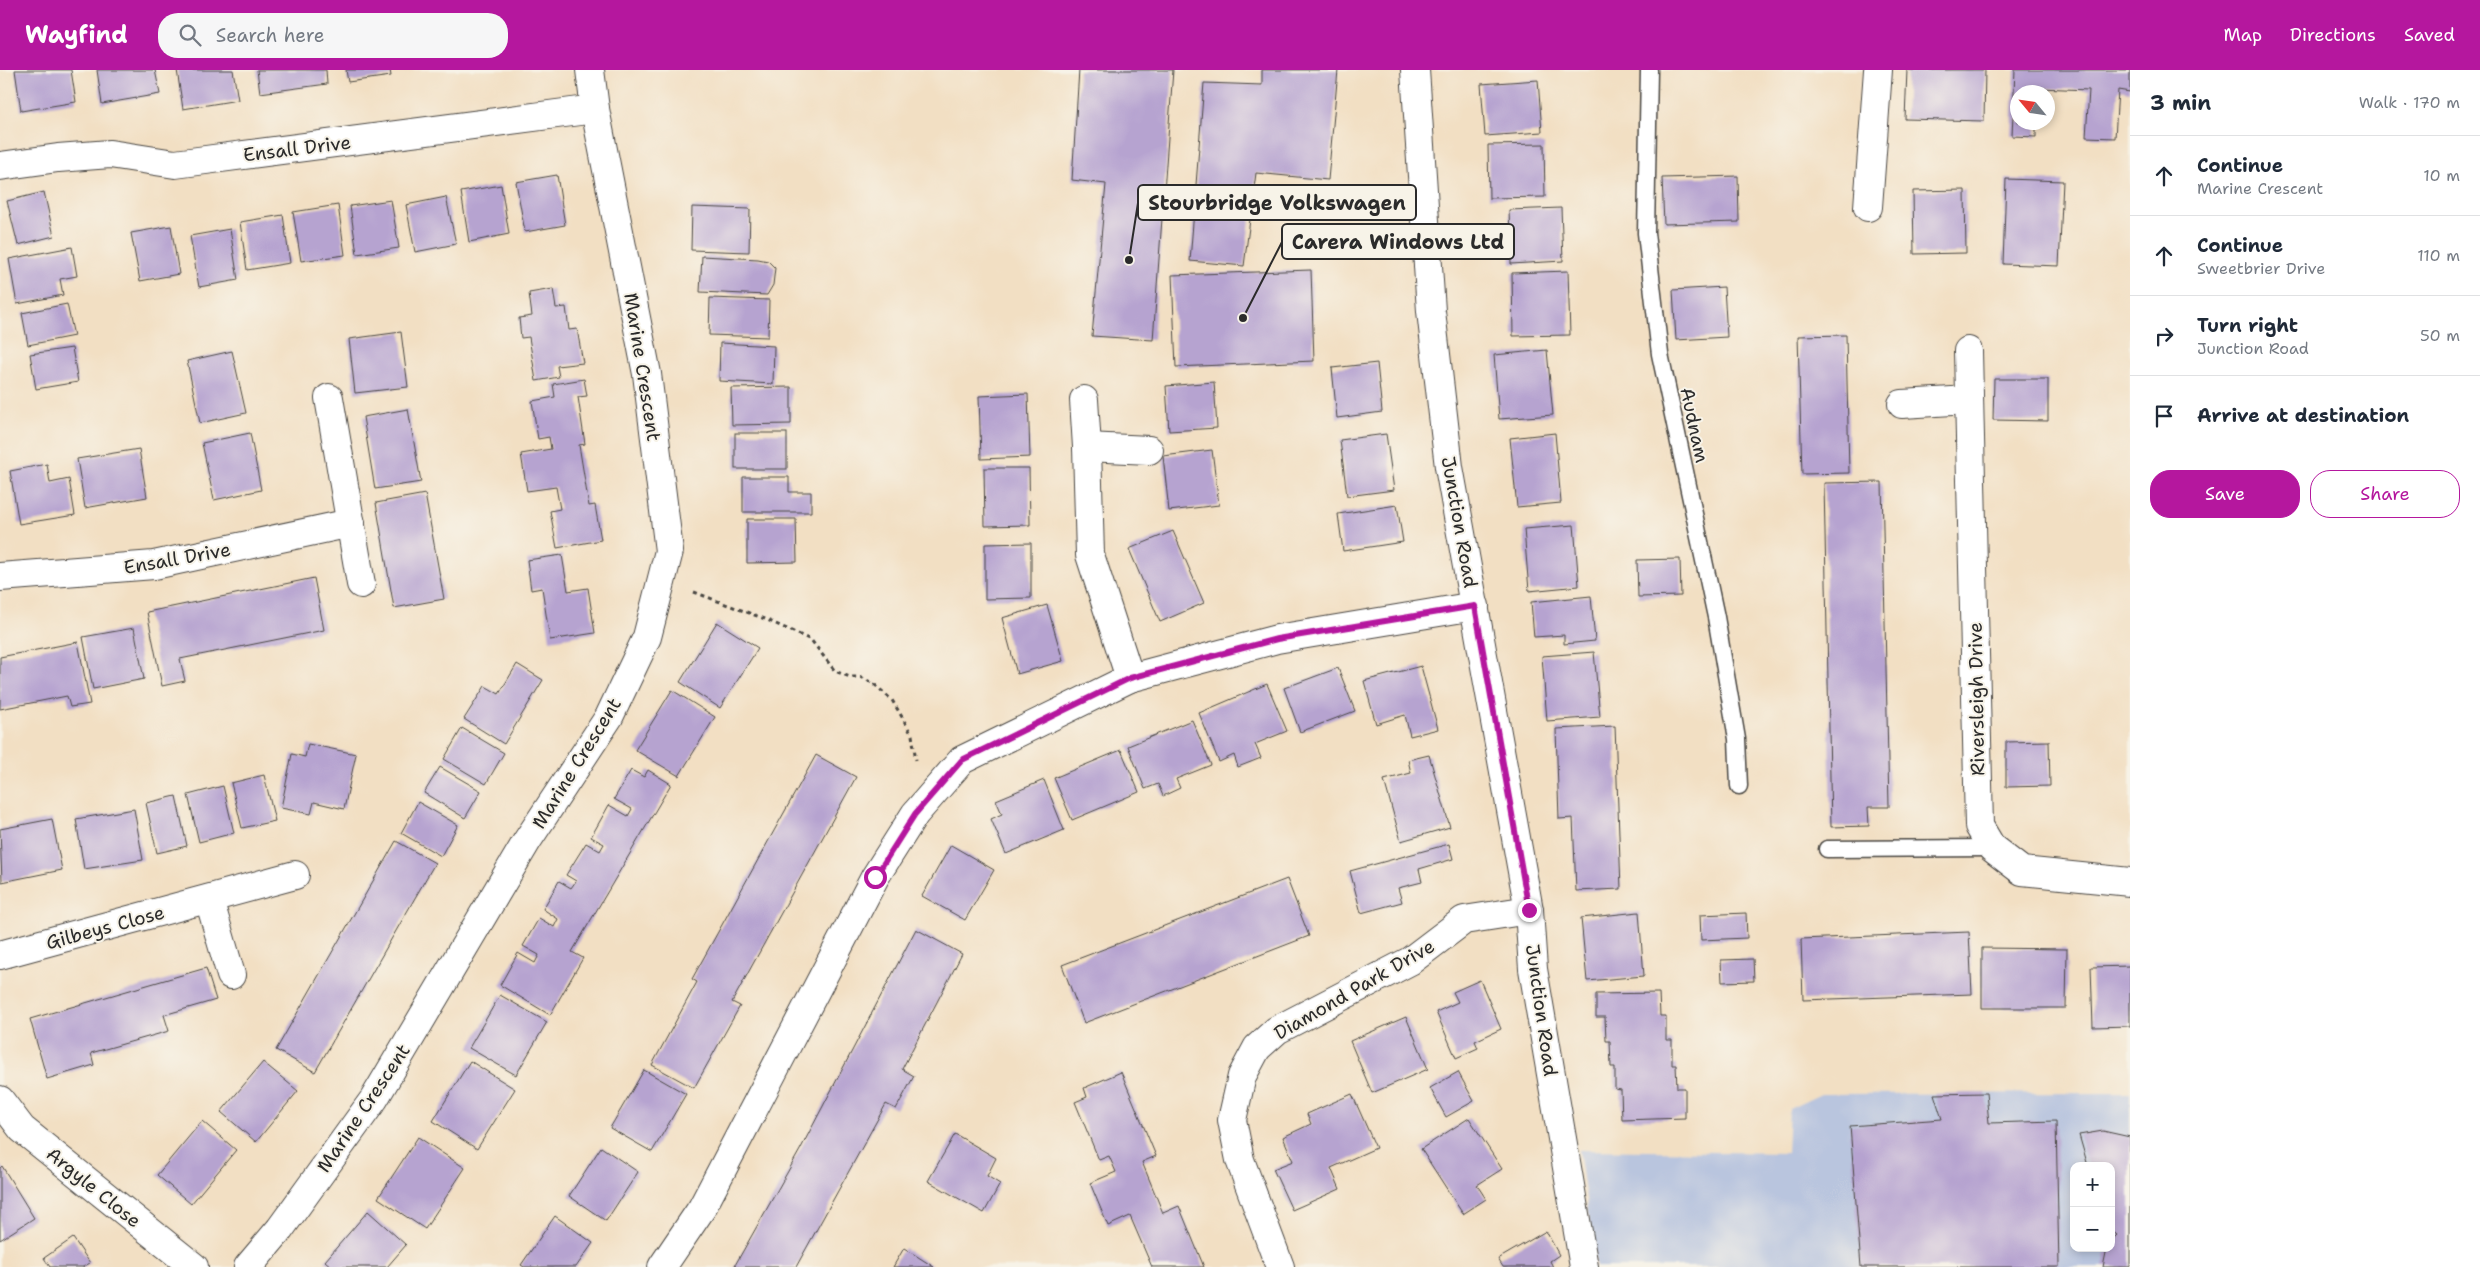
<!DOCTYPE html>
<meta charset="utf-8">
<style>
:root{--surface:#fff;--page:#f6f6f7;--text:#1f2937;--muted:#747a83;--line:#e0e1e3;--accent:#b5179e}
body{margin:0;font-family:"Shantell Sans",sans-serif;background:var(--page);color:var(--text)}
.controls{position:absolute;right:15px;bottom:15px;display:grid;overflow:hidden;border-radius:10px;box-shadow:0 2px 8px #0003}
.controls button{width:45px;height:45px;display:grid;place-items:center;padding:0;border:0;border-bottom:1px solid var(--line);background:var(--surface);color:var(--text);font:25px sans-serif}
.compass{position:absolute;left:2010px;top:15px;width:45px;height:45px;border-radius:50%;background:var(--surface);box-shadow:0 2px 8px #0003;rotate:299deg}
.stop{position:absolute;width:15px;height:15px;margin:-11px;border:4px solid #b5179e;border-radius:50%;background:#fff}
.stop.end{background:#b5179e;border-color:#fff;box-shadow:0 1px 5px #0008}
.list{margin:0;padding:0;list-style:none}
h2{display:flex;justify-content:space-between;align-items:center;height:65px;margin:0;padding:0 20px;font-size:21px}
h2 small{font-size:16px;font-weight:400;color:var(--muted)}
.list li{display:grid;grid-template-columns:32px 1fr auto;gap:15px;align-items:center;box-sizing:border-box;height:80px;padding:0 20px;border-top:1px solid var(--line)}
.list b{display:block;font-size:19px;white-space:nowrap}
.list p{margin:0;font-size:16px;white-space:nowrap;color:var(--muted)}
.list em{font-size:16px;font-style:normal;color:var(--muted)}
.actions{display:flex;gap:10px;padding:15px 20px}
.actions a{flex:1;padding:11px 0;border:1px solid var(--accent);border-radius:20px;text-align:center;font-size:18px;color:var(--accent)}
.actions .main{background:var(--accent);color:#fff}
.icon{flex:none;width:28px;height:28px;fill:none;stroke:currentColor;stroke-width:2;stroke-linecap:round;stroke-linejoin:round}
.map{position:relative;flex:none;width:2130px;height:1197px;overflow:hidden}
header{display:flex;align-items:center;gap:30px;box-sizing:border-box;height:70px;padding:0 25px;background:var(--accent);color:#fff}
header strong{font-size:24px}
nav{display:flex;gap:28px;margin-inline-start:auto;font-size:18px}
.search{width:350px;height:45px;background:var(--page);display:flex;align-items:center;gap:12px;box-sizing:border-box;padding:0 18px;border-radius:20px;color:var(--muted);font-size:19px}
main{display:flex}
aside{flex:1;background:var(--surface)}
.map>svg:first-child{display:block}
.industrial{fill:#b9c5de;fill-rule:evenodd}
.building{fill:#b6a3d0}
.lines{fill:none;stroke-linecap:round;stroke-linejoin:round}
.service-casing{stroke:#494642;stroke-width:19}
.minor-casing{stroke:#494642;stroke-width:30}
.path{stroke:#494642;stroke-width:3;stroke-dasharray:4 4;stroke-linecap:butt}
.service{stroke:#fff;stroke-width:16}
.minor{stroke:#fff;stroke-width:28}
.route{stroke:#b5179e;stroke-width:6}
.labels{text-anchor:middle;stroke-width:4;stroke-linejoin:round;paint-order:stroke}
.street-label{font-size:19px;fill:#2b2b2b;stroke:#f7f3e8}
.leader{fill:none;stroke:#2b2b2b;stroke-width:2}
.callout-dot{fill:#2b2b2b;stroke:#f7f3e8;stroke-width:2}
.callout{fill:#f7f3e8;stroke:#2b2b2b;stroke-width:2}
.callout-label{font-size:20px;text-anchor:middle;font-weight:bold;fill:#2b2b2b}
</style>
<header>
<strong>Wayfind</strong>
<div class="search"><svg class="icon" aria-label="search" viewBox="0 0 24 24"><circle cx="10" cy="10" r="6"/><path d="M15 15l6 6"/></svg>Search here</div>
<nav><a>Map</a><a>Directions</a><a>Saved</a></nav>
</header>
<main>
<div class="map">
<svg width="2130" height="1197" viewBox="0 0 2130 1197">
<rect width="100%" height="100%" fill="#f7f3e8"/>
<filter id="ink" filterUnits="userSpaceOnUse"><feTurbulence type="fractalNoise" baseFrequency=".02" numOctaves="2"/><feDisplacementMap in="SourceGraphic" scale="10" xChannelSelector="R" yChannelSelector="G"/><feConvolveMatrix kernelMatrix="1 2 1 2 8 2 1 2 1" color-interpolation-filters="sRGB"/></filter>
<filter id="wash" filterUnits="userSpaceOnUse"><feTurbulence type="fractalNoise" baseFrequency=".0096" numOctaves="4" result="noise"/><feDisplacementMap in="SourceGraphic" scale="20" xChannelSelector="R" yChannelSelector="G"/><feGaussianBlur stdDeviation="1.12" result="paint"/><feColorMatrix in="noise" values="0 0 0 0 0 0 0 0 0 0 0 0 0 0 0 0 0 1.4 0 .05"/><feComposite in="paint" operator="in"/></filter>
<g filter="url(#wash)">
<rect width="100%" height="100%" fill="#f2dfc3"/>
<path class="industrial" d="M2130,1023v174h-534l-17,-117 208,3 2,-44 32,-15zM2074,1096h37v82h-37z"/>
<g id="blocks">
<g class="building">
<polygon points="15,0 71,0 76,32 21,41"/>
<polygon points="97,0 155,0 160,24 102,34"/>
<polygon points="177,0 233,0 238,30 183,39"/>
<polygon points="257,0 326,0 327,14 260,23"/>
<polygon points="346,0 390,0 391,6 348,12"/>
<polygon points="1079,0 1173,0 1153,270 1092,266 1106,114 1072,110"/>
<polygon points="1262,0 1338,0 1328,110 1256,103 1244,196 1190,191 1204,13 1262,15"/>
<polygon points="1907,0 1985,0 1984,51 1905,49"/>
<polygon points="2015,0 2130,0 2130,22 2118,20 2115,68 2086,67 2089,20 2038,18 2038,22 2018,22 2018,52 2036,52 2036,67 2012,66"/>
<polygon points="1538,10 1542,62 1485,66 1481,14"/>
<polygon points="1544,74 1545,127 1489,128 1488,75"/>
<polygon points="557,105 565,155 525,162 516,112"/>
<polygon points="1738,106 1739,152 1664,154 1662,108"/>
<polygon points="2006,109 2063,111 2059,196 2003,194"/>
<polygon points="501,115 509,164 469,172 461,122"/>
<polygon points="1965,120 1966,183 1914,184 1913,121"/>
<polygon points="44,122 54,166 18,175 7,131"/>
<polygon points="446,127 456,174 415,182 406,135"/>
<polygon points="391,130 399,178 357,184 350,136"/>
<polygon points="338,135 345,185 301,191 293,142"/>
<polygon points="692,137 750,139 749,182 691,180"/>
<polygon points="1561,138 1563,191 1511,194 1509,140"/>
<polygon points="283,145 290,193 247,200 240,152"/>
<polygon points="171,156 179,204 140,211 131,163"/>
<polygon points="230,159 238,210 199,217 190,166"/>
<polygon points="72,177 77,206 60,209 63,225 17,234 9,189"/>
<polygon points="702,186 758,189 768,191 775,198 773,215 767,225 700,222"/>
<polygon points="1311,200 1314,291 1176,297 1172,205"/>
<polygon points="1568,201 1570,265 1513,266 1512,203"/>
<polygon points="1724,217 1727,267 1676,270 1673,220"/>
<polygon points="553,219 556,238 566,237 569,260 577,259 583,293 557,296 559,307 536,311 529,267 521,268 519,248 532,246 529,223"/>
<polygon points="710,228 769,230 768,267 709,265"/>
<polygon points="67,234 74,266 28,275 22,243"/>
<polygon points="401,262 408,317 355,323 349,269"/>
<polygon points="1846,265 1849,403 1802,404 1798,266"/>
<polygon points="720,273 774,276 773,314 719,311"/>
<polygon points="72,278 78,312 36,319 30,284"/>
<polygon points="1547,280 1553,345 1499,349 1494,285"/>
<polygon points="232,281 246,343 200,353 187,291"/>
<polygon points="1377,293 1382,342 1337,348 1332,298"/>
<polygon points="584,309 587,326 578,327 585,374 579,375 589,436 595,435 601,470 557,478 550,441 560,439 556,417 527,421 521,384 551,379 549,367 538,369 532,331 555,327 553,314"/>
<polygon points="1994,309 2048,309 2048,351 1993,350"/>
<polygon points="1214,312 1217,358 1169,361 1166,316"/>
<polygon points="791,317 791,354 732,355 731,318"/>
<polygon points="1028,324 1030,387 981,389 979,326"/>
<polygon points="408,339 421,412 375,419 363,347"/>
<polygon points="250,363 261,420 214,430 202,373"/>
<rect x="735" y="363" width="52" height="36"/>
<polygon points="1555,363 1561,433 1517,437 1510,368"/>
<polygon points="1386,364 1394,420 1347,426 1340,370"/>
<polygon points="139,379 147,427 85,438 77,389"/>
<polygon points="1212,380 1219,435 1169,441 1163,386"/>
<polygon points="47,394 50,413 69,409 75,445 19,454 10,401"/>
<polygon points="984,398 1029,398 1030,455 985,456"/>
<polygon points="743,407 789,407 789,422 811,422 811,442 743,442"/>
<polygon points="1882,412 1889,737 1868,737 1869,756 1831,757 1824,413"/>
<polygon points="425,424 444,529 394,538 376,433"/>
<polygon points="1397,435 1403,472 1343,481 1338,444"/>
<polygon points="747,449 796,449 797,492 747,493"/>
<polygon points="1574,455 1579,516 1529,521 1524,459"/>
<polygon points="1173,461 1204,533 1160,552 1129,479"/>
<polygon points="1031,473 1031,528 985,529 985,474"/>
<polygon points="562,485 568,521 588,518 595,563 550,570 542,518 531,520 527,490"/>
<polygon points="1680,489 1681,526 1638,527 1637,490"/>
<polygon points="314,508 324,560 180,589 185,611 162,616 147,542"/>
<polygon points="1591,526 1595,571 1564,574 1564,565 1534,567 1531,532"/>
<polygon points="1047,535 1063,591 1017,604 1002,548"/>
<polygon points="717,552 758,578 720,638 680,612"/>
<polygon points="134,558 144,609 93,619 83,567"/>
<polygon points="78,572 90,634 70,637 67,626 0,639 0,587"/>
<polygon points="1594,582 1600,647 1547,651 1542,586"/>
<polygon points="517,594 543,610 504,674 464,649 485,616 499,624"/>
<polygon points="1421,596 1438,659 1410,666 1405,645 1376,654 1364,611"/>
<polygon points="1338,598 1355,641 1300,662 1284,618"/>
<polygon points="1267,614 1287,661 1255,674 1261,688 1238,697 1234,685 1219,692 1199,643"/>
<polygon points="672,620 715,647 679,706 635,680"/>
<polygon points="1192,650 1211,695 1176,709 1180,718 1163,726 1158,714 1145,719 1128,676"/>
<polygon points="1615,656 1621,819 1576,821 1573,748 1559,749 1556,659"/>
<polygon points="462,658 504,683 486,714 444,689"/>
<polygon points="2049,671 2050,716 2006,717 2006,672"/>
<polygon points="308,674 356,684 344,739 314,732 311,744 281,738 292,684 305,687"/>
<polygon points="1121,680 1139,722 1072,750 1054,708"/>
<polygon points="816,685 856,707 732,932 740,936 694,1018 652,995 697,912 692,909"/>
<polygon points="1429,685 1450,757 1401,771 1384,710 1411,703 1408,690"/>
<polygon points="440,697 481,721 465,748 424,723"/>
<polygon points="631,700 644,707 648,700 671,714 572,882 583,888 550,945 500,915 518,883 535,893 539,885 523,876 539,848 554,857 558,849 543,839 559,811 571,818 576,811 566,805 586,773 600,781 604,774 591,767 609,735 628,746 632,739 614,729"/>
<polygon points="264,705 275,751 242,758 231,713"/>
<polygon points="1044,710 1064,760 1006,784 991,749 1002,744 996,730"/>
<polygon points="223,716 234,763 199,772 188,725"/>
<polygon points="176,726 187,776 157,783 146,733"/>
<polygon points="418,732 458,755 441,786 401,763"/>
<polygon points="134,739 143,790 84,799 76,749"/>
<polygon points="52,749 62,800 2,812 0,759"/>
<polygon points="396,771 435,793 315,1002 276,980"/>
<polygon points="1449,774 1453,789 1419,799 1422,812 1398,818 1402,832 1361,843 1350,801"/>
<polygon points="951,775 994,800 965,850 922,826"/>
<polygon points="1287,809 1309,866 1084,953 1062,895"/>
<polygon points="1639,842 1644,906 1587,911 1581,848"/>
<polygon points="1746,843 1747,868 1701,870 1700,845"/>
<polygon points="916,859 962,884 902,999 914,1006 896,1039 886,1034 796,1197 734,1197 800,1080"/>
<polygon points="1969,862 1972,924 1803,930 1801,869"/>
<polygon points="1982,878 2067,879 2066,938 1982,938"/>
<polygon points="1753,889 1754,911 1722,912 1721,890"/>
<polygon points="2130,896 2130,956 2093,957 2091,897"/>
<polygon points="206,898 216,930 164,945 169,961 91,983 94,995 47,1009 30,949"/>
<polygon points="1480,910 1501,959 1475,971 1478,978 1456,988 1436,942 1458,932 1453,922"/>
<polygon points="1659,923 1660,946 1666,946 1666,970 1672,970 1672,995 1676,995 1677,1018 1685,1018 1685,1048 1622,1050 1621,1020 1615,1019 1615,997 1611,997 1610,971 1606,971 1605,947 1596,947 1596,924"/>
<polygon points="500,925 547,952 516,1005 469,978"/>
<polygon points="1406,947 1428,999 1372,1023 1350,971"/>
<polygon points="470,991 515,1019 477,1079 433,1051"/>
<polygon points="263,992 298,1021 256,1072 221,1042"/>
<polygon points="644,1000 686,1024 652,1082 610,1058"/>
<polygon points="1121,1002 1156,1086 1142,1092 1163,1143 1179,1136 1204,1197 1152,1197 1130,1146 1108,1156 1090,1113 1116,1102 1109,1086 1099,1090 1075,1032 1087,1027 1084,1018"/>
<polygon points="1458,1002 1474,1031 1446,1047 1430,1018"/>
<polygon points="1986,1023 1989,1053 2056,1051 2059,1197 1861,1197 1850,1056 1942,1049 1934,1024"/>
<polygon points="1352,1024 1376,1078 1331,1098 1340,1119 1292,1140 1273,1099 1293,1091 1283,1067 1311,1054 1307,1044"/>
<polygon points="1469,1048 1502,1099 1477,1115 1486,1129 1463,1144 1421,1079"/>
<polygon points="202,1051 236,1080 191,1134 157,1105"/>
<polygon points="2103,1061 2130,1067 2130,1197 2103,1197 2107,1178 2111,1178 2111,1171 2117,1165 2111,1160 2111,1096 2088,1096 2079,1065"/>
<polygon points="955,1064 996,1088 987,1106 1000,1114 984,1143 928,1111"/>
<polygon points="418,1067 465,1098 425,1159 378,1128"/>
<polygon points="601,1077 638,1102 606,1151 569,1126"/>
<polygon points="2,1096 34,1148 0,1170 0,1098"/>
<polygon points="368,1141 406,1175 387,1197 332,1197 325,1191"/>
<polygon points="555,1146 593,1173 576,1197 524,1197 521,1195"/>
<polygon points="1546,1161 1559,1185 1550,1191 1553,1197 1503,1197 1498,1189"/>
<polygon points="73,1168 90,1193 83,1197 50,1197 44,1188"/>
<polygon points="904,1178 934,1197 893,1197"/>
</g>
</g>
</g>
<g filter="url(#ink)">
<use href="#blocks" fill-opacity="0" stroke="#494642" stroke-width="1"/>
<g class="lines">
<g class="service-casing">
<g id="service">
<polyline points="1649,0 1646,163 1660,284 1716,547 1737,669 1739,716"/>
<polyline points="1827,779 1992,778"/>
</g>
</g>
<g class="minor-casing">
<g id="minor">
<polyline points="1415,0 1431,241 1449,397 1529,840 1533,899 1584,1197"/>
<polyline points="0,96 58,88 110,84 175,94 595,39"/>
<polyline points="1868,137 1878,0"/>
<polyline points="1968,281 1979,756 1992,778 2022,801 2130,812"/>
<polyline points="329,328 361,514"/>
<polyline points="1084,330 1087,377 1090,485 1130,608"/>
<polyline points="1902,334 1969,330"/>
<polyline points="1087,377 1149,380"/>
<polyline points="0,507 154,495 351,453"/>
<polyline points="209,829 231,905"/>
<polyline points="0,885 295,805"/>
<polyline points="0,1030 22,1059 194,1197"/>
<polyline points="248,1197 280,1159 374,1029 527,771 609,647 647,567 669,481 647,304 595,39 590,0"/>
<polyline points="662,1197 702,1138 875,807 915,744 962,690 1130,608 1277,569 1475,536"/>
<polyline points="1280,1197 1240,1090 1232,1050 1242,1006 1257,978 1277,960 1410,891 1464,850 1529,840"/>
</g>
</g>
<polyline class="path" points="694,522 765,549 811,570 835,601 850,607 861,607 874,614 892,630 902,647 912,665 916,690"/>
<use href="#service" class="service"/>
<use href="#minor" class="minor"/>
</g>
</g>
<g class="lines" filter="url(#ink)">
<polyline class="route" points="875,807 915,744 962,690 1130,608 1277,569 1475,536 1529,840"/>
</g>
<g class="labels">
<g class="street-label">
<text transform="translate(297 78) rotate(-7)" y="7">Ensall Drive</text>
<text transform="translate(643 297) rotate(81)" y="7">Marine Crescent</text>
<text transform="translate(1695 355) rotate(78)" y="7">Audnam</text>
<text transform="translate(1460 452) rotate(80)" y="7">Junction Road</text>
<text transform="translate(177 488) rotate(-10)" y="7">Ensall Drive</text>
<text transform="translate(1976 629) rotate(-91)" y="7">Riversleigh Drive</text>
<text transform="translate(576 693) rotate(-58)" y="7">Marine Crescent</text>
<text transform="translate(105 857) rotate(-15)" y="7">Gilbeys Close</text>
<text transform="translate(1354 919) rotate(-30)" y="7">Diamond Park Drive</text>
<text transform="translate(1542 940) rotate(82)" y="7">Junction Road</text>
<text transform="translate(363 1038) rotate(-56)" y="7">Marine Crescent</text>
<text transform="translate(94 1117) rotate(39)" y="7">Argyle Close</text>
</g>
</g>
<path class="leader" d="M1129 190L1138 133M1243 248L1282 172"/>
<g class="callout-dot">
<circle cx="1129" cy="190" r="5"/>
<circle cx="1243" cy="248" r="5"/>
</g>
<g class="callout">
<rect x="1138" y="115" width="278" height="35" rx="5"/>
<rect x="1282" y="154" width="232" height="35" rx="5"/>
</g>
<g class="callout-label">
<text x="1277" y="140">Stourbridge Volkswagen</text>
<text x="1398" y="179">Carera Windows Ltd</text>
</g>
</svg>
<div class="controls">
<button>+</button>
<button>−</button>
</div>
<svg class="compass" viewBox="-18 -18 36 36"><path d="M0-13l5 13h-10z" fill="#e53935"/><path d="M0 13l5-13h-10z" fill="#747a83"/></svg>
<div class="stop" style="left:875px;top:807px"></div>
<div class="stop end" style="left:1529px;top:840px"></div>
</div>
<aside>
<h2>3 min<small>Walk · 170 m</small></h2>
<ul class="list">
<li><svg class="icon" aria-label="ahead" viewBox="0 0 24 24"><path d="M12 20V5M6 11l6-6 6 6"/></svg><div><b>Continue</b><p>Marine Crescent</p></div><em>10 m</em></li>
<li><svg class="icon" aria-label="ahead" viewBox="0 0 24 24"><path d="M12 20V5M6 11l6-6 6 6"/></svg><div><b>Continue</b><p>Sweetbrier Drive</p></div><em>110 m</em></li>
<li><svg class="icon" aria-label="right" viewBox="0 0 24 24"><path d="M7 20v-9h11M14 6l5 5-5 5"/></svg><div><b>Turn right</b><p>Junction Road</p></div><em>50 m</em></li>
<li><svg class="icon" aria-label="arrive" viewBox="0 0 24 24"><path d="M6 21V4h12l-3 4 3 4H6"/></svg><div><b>Arrive at destination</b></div></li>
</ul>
<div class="actions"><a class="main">Save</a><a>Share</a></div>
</aside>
</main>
